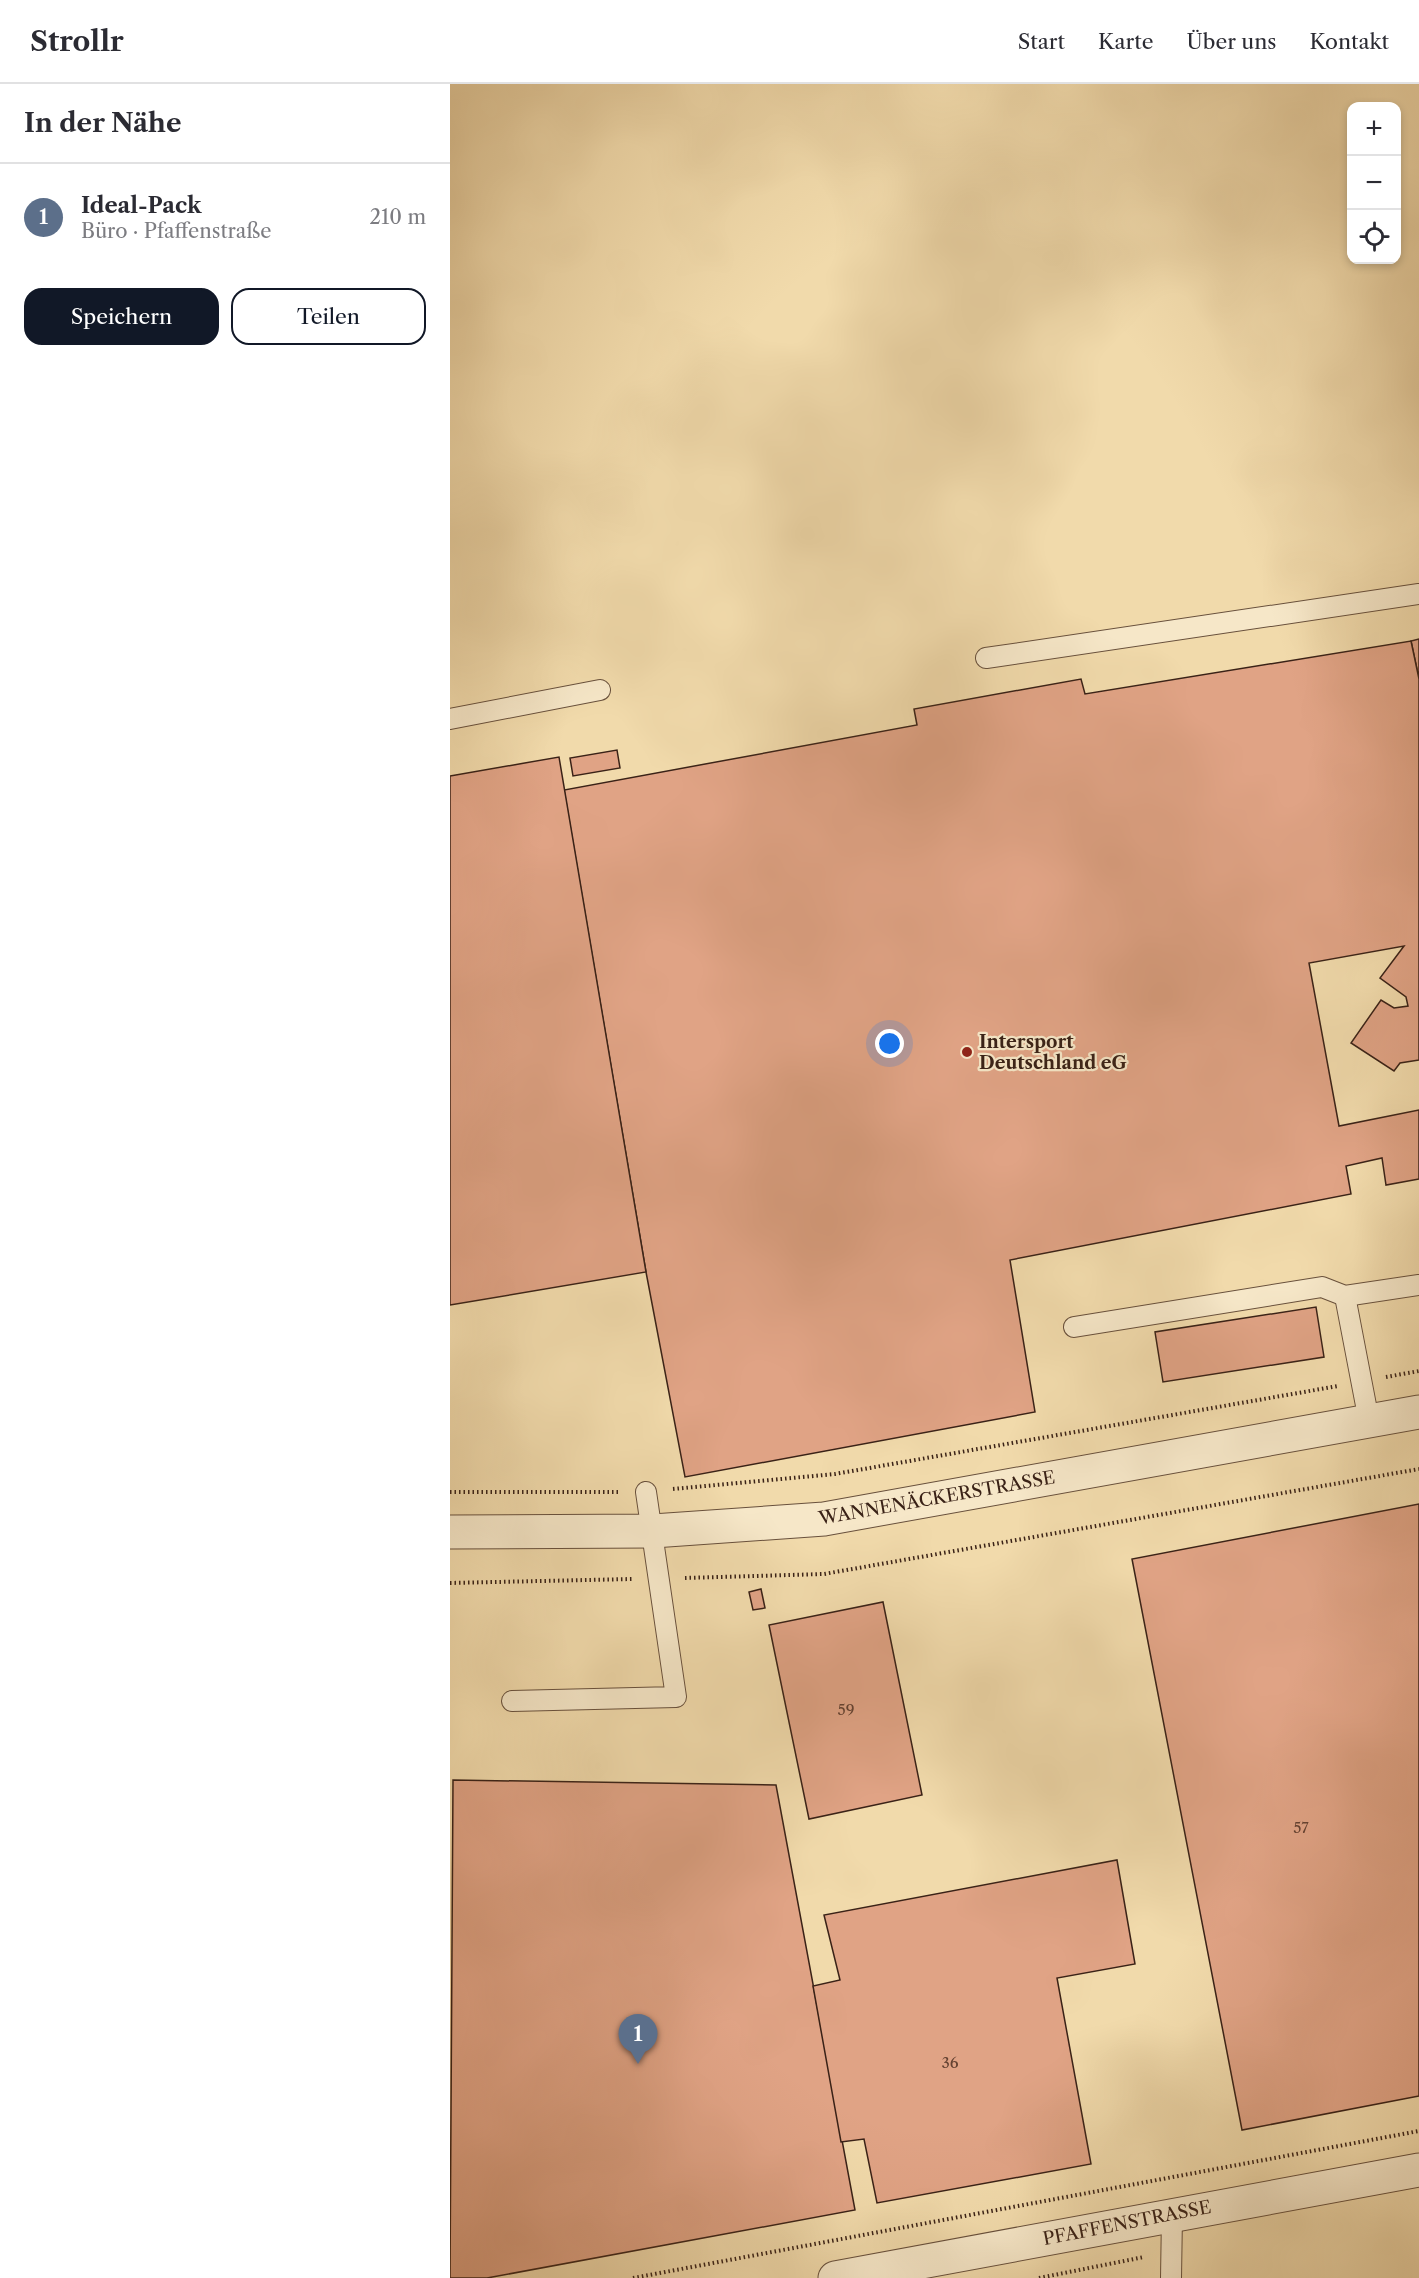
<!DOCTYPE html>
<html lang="de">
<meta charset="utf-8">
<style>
:root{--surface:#fff;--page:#f2f2f3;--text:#2b2b33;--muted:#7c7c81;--line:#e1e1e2;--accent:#111827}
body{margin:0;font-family:"Libre Caslon Text",serif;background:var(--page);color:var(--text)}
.controls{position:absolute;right:18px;top:18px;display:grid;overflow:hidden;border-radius:12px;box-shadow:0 3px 9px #0003}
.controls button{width:54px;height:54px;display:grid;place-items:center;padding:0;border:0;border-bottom:2px solid var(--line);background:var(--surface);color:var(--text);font:30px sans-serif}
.you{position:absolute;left:440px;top:960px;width:21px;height:21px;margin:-15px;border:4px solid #fff;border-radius:50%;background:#1a73e8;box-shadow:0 0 0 9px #1a73e833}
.badge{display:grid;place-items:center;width:39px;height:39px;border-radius:50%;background:var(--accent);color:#fff;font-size:20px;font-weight:700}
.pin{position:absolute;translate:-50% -50px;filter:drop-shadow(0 2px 3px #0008)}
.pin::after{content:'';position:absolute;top:32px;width:21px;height:18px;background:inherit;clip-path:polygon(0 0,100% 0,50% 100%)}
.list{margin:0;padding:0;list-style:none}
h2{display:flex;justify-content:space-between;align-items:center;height:78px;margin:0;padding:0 24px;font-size:26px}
h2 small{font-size:20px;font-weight:400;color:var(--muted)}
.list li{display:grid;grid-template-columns:39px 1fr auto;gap:18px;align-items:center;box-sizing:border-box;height:108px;padding:0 24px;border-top:2px solid var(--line)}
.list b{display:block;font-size:22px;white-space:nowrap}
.list p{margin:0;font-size:20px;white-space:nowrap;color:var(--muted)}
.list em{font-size:20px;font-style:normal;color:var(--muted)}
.actions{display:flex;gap:12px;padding:18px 24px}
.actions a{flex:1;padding:14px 0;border:2px solid var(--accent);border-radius:18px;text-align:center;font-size:21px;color:var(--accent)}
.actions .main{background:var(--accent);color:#fff}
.icon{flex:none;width:33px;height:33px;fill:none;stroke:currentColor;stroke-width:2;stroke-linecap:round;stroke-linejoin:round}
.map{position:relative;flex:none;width:969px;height:2194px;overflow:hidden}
header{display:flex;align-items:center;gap:36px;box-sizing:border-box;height:84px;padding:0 30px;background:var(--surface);border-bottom:2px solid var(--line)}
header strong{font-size:28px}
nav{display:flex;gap:33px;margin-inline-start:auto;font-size:21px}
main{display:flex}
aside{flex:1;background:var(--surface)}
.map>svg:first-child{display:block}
.building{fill:#e0a385;stroke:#3a2217;stroke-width:1.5}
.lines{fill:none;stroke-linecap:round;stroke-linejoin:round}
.service-casing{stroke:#68503c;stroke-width:22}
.minor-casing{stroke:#68503c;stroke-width:35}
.tertiary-casing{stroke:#68503c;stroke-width:35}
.path{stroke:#3a2217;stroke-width:4;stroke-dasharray:1.5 3;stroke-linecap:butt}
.service{stroke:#f6e7c8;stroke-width:20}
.minor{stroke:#f6e7c8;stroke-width:33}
.tertiary{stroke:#f6e7c8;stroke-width:33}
.poi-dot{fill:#8f2418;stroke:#f6e7c8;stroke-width:2}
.labels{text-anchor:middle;stroke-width:4.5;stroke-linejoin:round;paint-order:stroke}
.number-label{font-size:15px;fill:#644232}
.poi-label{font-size:18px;font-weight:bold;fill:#3a2217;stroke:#f6e7c8;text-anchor:start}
.street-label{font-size:18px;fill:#3a2217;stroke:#f6e7c8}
</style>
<header>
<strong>Strollr</strong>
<nav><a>Start</a><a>Karte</a><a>Über uns</a><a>Kontakt</a></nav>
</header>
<main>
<aside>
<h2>In der Nähe<small></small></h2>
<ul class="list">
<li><span class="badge" style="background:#5c6f8a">1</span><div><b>Ideal-Pack</b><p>Büro · Pfaffenstraße</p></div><em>210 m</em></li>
</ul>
<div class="actions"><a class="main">Speichern</a><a>Teilen</a></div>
</aside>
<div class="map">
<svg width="969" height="2194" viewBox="0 0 969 2194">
<rect width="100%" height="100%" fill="#f1daab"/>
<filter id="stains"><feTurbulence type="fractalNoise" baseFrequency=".00333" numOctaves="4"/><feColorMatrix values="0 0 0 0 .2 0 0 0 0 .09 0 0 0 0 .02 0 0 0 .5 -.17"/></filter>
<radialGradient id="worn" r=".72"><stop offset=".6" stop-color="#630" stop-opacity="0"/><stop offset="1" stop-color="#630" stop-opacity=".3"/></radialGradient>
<g class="building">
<polygon points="969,555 969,595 961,557"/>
<polygon points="961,557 969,595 969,976 950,979 944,987 901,959 931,916 944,924 958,922 956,913 930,894 954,862 859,879 889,1042 969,1026 969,1095 936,1101 932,1074 896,1082 901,1110 560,1176 585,1328 235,1393 196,1188 114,706 467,641 464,625 631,595 635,610"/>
<polygon points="167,666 170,684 123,692 120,674"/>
<polygon points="109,673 196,1188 0,1221 0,692"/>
<polygon points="866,1223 874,1273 713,1298 705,1248"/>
<polygon points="969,1420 969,2012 792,2046 682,1475"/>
<polygon points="311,1505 315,1524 303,1526 299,1508"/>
<polygon points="433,1518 472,1711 359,1735 319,1541"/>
<polygon points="3,1696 326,1701 405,2126 37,2194 0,2194"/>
<polygon points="667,1776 685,1880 607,1894 641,2080 427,2119 414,2055 391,2058 363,1902 390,1896 374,1831"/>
</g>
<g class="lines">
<g class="service-casing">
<g id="service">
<polyline points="536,574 969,510"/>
<polyline points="0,635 150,606"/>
<polyline points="895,1212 919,1337"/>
<polyline points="624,1243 872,1203 895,1212 969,1201"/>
<polyline points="62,1617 226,1613 196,1408"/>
<polyline points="721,2194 722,2131"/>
</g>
</g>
<g class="minor-casing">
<polyline id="minor" points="385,2194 969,2086"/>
</g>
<g class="tertiary-casing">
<polyline id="tertiary" points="0,1448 203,1447 374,1435 969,1328"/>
</g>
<g class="path">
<polyline points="936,1293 969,1287"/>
<polyline points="223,1405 385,1390 888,1302"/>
<polyline points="0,1408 170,1408"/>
<polyline points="235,1494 374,1490 969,1385"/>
<polyline points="0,1499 182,1495"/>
<polyline points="183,2194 969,2047"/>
<polyline points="589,2194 694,2173"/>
</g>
<use href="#service" class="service"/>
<use href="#minor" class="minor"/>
<use href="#tertiary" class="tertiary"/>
</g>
<circle class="poi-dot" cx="517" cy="968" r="6"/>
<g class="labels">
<g class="number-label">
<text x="396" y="1631">59</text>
<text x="851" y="1749">57</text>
<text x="500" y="1984">36</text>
</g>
<g class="poi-label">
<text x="529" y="964">Intersport<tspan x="529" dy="21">Deutschland eG</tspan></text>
</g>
<g class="street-label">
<text transform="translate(487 1414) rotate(-10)" y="6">WANNENÄCKERSTRASSE</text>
<text transform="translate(677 2139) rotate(-11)" y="6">PFAFFENSTRASSE</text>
</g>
</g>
<rect width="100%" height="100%" filter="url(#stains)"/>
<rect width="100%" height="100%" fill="url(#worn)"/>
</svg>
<div class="controls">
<button>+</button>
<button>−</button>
<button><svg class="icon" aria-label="locate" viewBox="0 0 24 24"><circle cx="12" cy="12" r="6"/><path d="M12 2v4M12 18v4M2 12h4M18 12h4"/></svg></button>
</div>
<div class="you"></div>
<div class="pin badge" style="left:188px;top:1980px;background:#5c6f8a">1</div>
</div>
</main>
